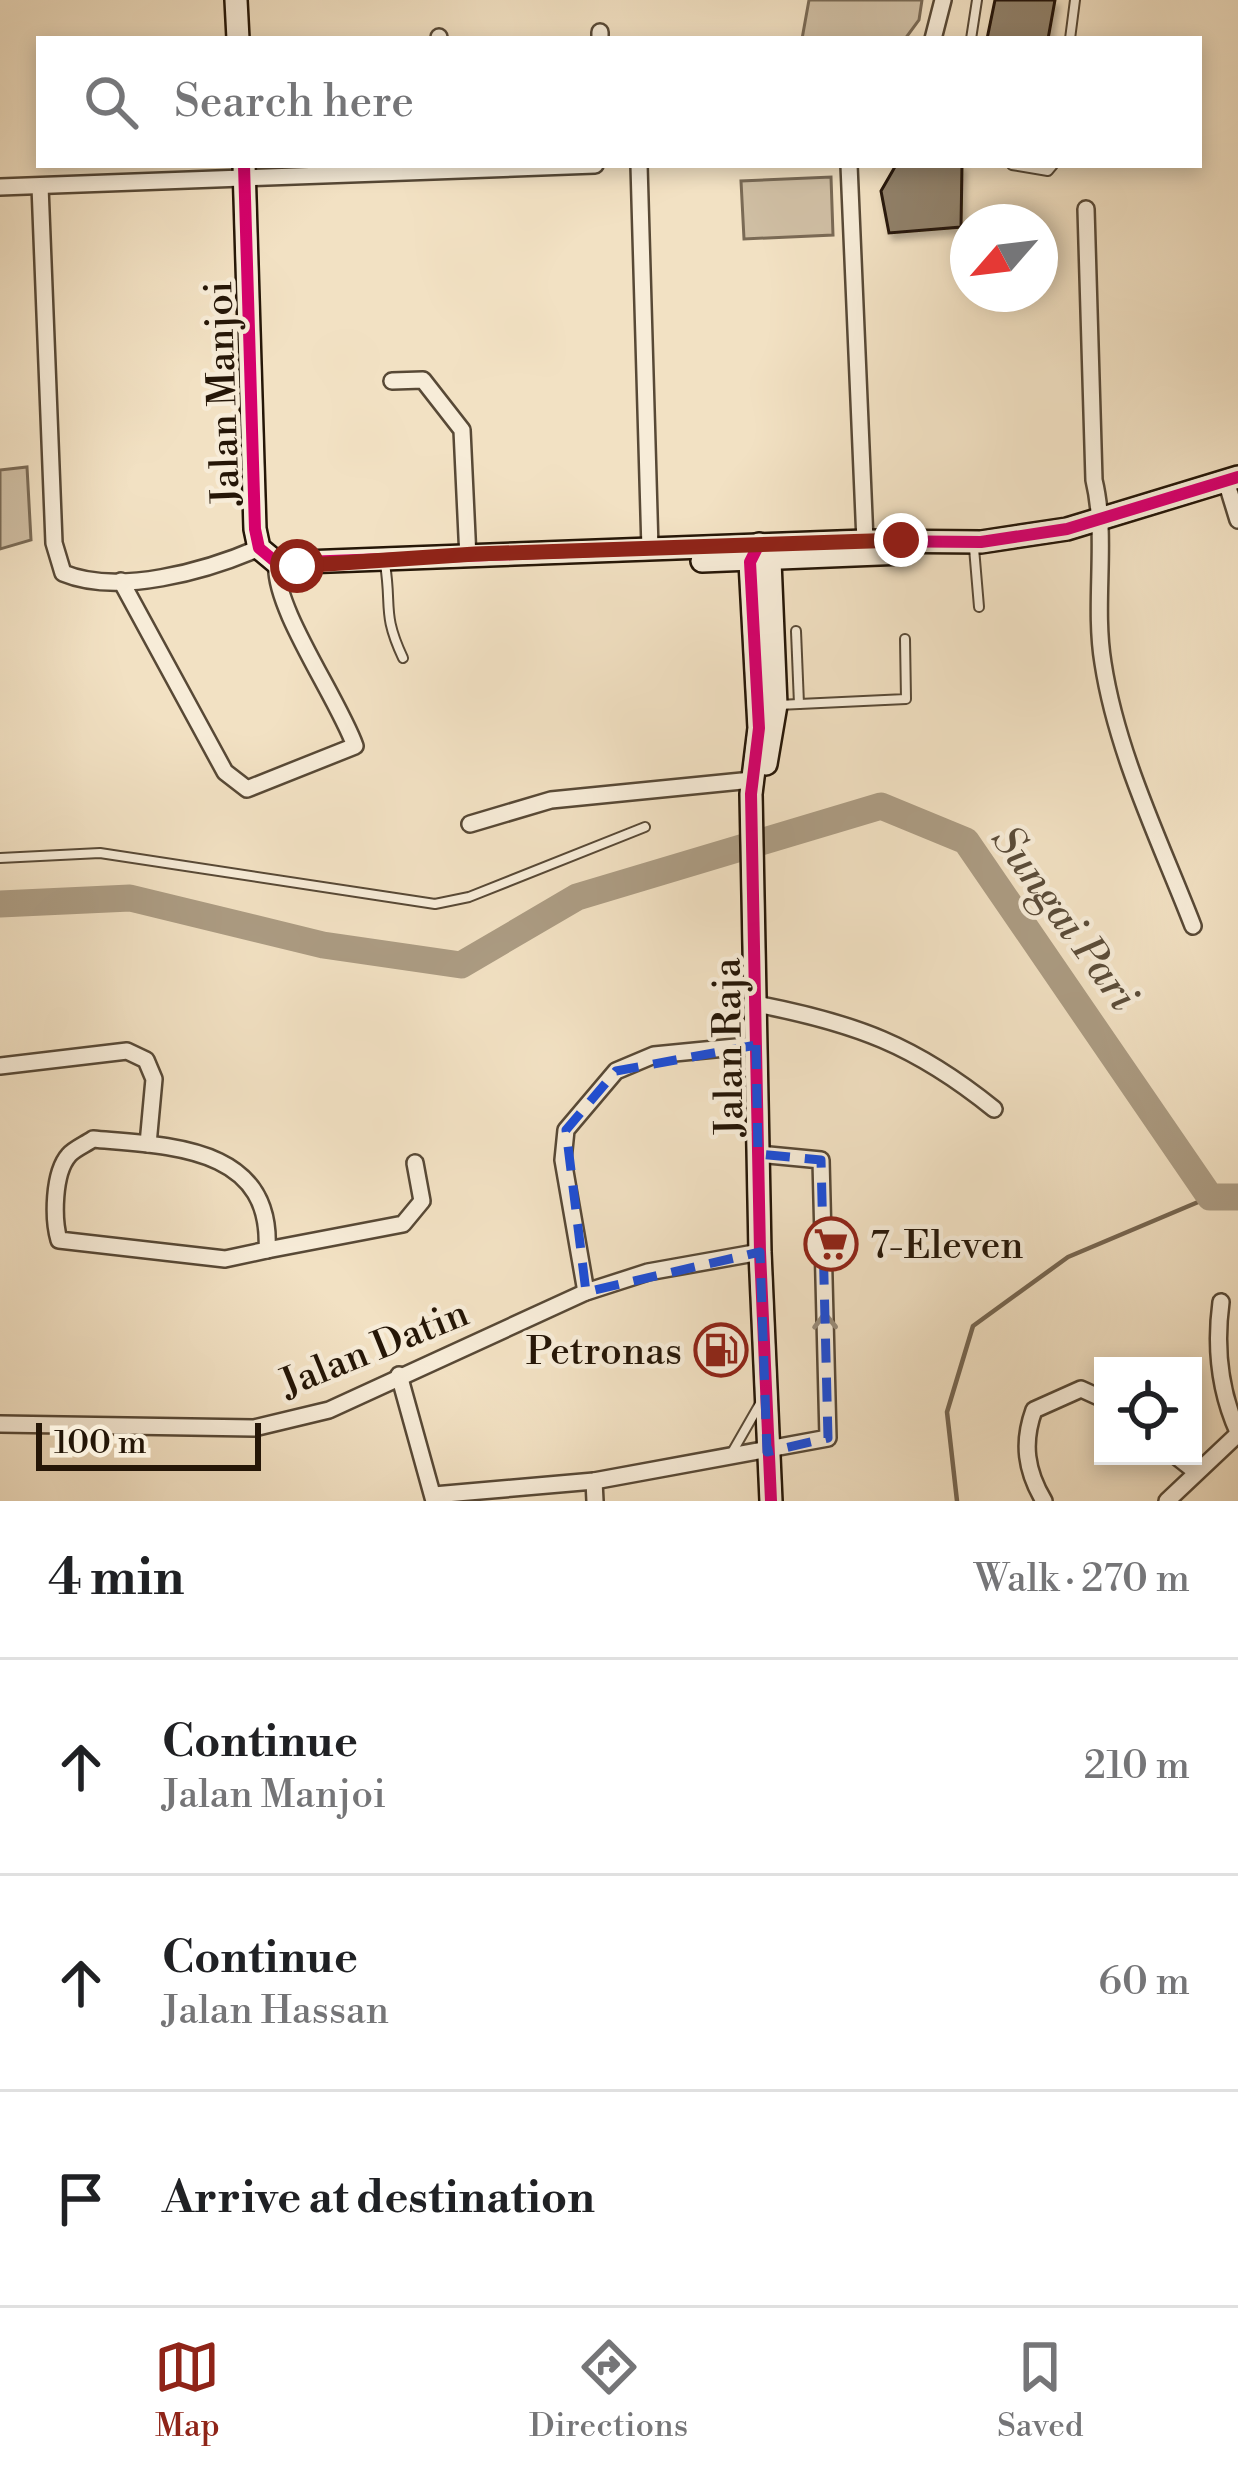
<!DOCTYPE html>
<meta charset="utf-8">
<style>
:root{--surface:#fff;--page:#f2f2f2;--text:#202124;--muted:#757577;--line:#e0e0e0;--accent:#8f2418}
body{margin:0;font-family:"Libre Bodoni",serif;background:var(--page);color:var(--text)}
.controls{position:absolute;right:36px;bottom:36px;display:grid;overflow:hidden;border-radius:0px;box-shadow:0 6px 18px #0003}
.controls button{width:108px;height:108px;display:grid;place-items:center;padding:0;border:0;border-bottom:3px solid var(--line);background:var(--surface);color:var(--text);font:60px sans-serif}
.compass{position:absolute;left:950px;top:204px;width:108px;height:108px;border-radius:50%;background:var(--surface);box-shadow:0 6px 18px #0003;rotate:242deg}
.scale{position:absolute;left:36px;bottom:30px;width:225px;box-sizing:border-box;padding-left:12px;border:6px solid #251607;border-top:0;font-size:33px;line-height:42px;white-space:nowrap;color:#251607;-webkit-text-stroke:9px #f7ecd8;paint-order:stroke}
.stop{position:absolute;width:36px;height:36px;margin:-27px;border:9px solid #8f2418;border-radius:50%;background:#fff}
.stop.end{background:#8f2418;border-color:#fff;box-shadow:0 3px 12px #0008}
.list{margin:0;padding:0;list-style:none}
h2{display:flex;justify-content:space-between;align-items:center;height:156px;margin:0;padding:0 48px;font-size:51px}
h2 small{font-size:39px;font-weight:400;color:var(--muted)}
.list li{display:grid;grid-template-columns:78px 1fr auto;gap:36px;align-items:center;box-sizing:border-box;height:216px;padding:0 48px;border-top:3px solid var(--line)}
.list b{display:block;font-size:45px;white-space:nowrap}
.list p{margin:0;font-size:39px;white-space:nowrap;color:var(--muted)}
.list em{font-size:39px;font-style:normal;color:var(--muted)}
.icon{flex:none;width:66px;height:66px;fill:none;stroke:currentColor;stroke-width:2;stroke-linecap:round;stroke-linejoin:round}
.map{position:relative;flex:none;width:1238px;height:1501px;overflow:hidden}
.search{position:absolute;background:var(--surface);box-shadow:0 6px 18px #0003;left:36px;right:36px;top:36px;height:132px;display:flex;align-items:center;gap:30px;box-sizing:border-box;padding:0 42px;border-radius:0px;color:var(--muted);font-size:45px}
.sheet{height:804px;background:var(--surface)}
nav{display:flex;justify-content:space-around;align-items:center;box-sizing:border-box;height:168px;border-top:3px solid var(--line);background:var(--surface);font-size:33px;color:var(--muted)}
nav a{display:grid;justify-items:center;gap:6px}
nav .on{color:var(--accent)}
.map>svg:first-child{display:block}
.green{fill:#cfbea3;stroke:#7a6a55;stroke-width:3}
.lines{fill:none;stroke-linecap:round;stroke-linejoin:round}
.stream{stroke:#766651;stroke-width:4.5}
.river{stroke:#ac9c83;stroke-width:27}
.building{fill:#908069;stroke:#251607;stroke-width:3;filter:url(#shadow)}
.lane-casing{stroke:#584936;stroke-width:12}
.street-casing{stroke:#584936;stroke-width:20}
.secondary-casing{stroke:#251607;stroke-width:26}
.lane{stroke:#f7ecd8;stroke-width:8}
.street{stroke:#f7ecd8;stroke-width:15}
.secondary{stroke:#f7ecd8;stroke-width:21}
.cycleway-casing{stroke:#f7ecd8;stroke-width:20}
.cycleway{stroke:#d6006c;stroke-width:12}
.oneway{stroke:#988c7a}
.route{stroke:#8f2418;stroke-width:15}
.marked{fill:none;stroke:#1d4ed8;stroke-width:9;stroke-dasharray:24 15;stroke-linejoin:round}
.labels{text-anchor:middle;stroke-width:9;stroke-linejoin:round;paint-order:stroke}
.street-label{font-size:39px;fill:#251607;stroke:#f7ecd8}
.poi-label{font-size:39px;fill:#251607;stroke:#f7ecd8;text-anchor:start}
.water-label{font-size:42px;font-style:italic;fill:#5b4c39;stroke:#f7ecd8}
</style>
<div class="map">
<svg width="1238" height="1501" viewBox="0 0 1238 1501">
<defs>
<filter id="shadow"><feDropShadow dx="3.5" dy="6" stdDeviation="3" flood-color="#0004"/></filter>
</defs>
<rect width="100%" height="100%" fill="#f2e1c3"/>
<filter id="stains"><feTurbulence type="fractalNoise" baseFrequency=".00167" numOctaves="4"/><feColorMatrix values="0 0 0 0 .2 0 0 0 0 .09 0 0 0 0 .02 0 0 0 .5 -.17"/></filter>
<radialGradient id="worn" r=".72"><stop offset=".6" stop-color="#630" stop-opacity="0"/><stop offset="1" stop-color="#630" stop-opacity=".3"/></radialGradient>
<g class="green">
<polygon points="809,0 922,0 919,20 905,39 802,39"/>
<polygon points="831,177 833,235 744,239 741,181"/>
<polygon points="27,467 31,540 0,549 0,470"/>
</g>
<g class="lines">
<polyline class="stream" points="957,1501 947,1412 973,1326 1068,1257 1210,1197"/>
<polyline class="river" points="0,904 130,898 323,945 461,965 577,897 881,806 966,841 1210,1197 1238,1197"/>
</g>
<g class="building">
<polygon points="995,0 1055,0 1048,39 987,39"/>
<polygon points="896,165 962,165 961,227 889,233 881,191"/>
</g>
<g class="lines">
<g class="lane-casing">
<g id="lane">
<polyline points="971,39 977,0"/>
<polyline points="1070,39 1075,0"/>
<polyline points="1012,165 1048,171 1053,165"/>
<polyline points="974,548 979,607"/>
<path d="M385,564c7,44 -3,49 18,94"/>
<polyline points="796,631 799,704"/>
<polyline points="778,705 906,699 905,639"/>
<polyline points="0,858 100,853 435,904 469,897 645,827"/>
<polyline points="730,1456 761,1402"/>
</g>
</g>
<g class="street-casing">
<g id="street">
<polyline points="600,32 600,39"/>
<polyline points="439,37 439,39"/>
<polyline points="933,39 943,0"/>
<polyline points="639,165 650,549"/>
<polyline points="849,165 865,541"/>
<path d="M40,186l14,357 9,30c55,23 143,-2 196,-25"/>
<polyline points="0,187 595,165"/>
<path d="M1086,209l8,271c14,58 -1,122 9,183 14,91 57,178 90,263"/>
<polyline points="392,381 423,380 462,430 468,558"/>
<polyline points="1226,481 1238,520"/>
<path d="M121,581l104,191 22,17 108,-43c-17,-48 -83,-140 -78,-183"/>
<polyline points="470,824 551,800 752,780"/>
<path d="M756,1004c99,19 159,41 238,105"/>
<polyline points="0,1066 127,1051 146,1060 154,1079 148,1144"/>
<path d="M93,1139c77,7 180,7 174,111l-42,9 -166,-19c-6,-21 -6,-67 10,-85 5,-6 17,-11 24,-16z"/>
<polyline points="267,1250 403,1224 422,1201 415,1163"/>
<polyline points="586,1292 563,1160 566,1130 616,1071 654,1055 756,1045"/>
<path d="M1221,1302c-6,45 -2,88 17,130"/>
<polyline points="399,1375 434,1501"/>
<polyline points="0,1424 254,1428 329,1410 586,1292 648,1272 760,1252"/>
<polyline points="1176,1456 1195,1471"/>
<polyline points="594,1481 595,1501"/>
<polyline points="434,1495 594,1481 828,1438 821,1160 758,1154"/>
<path d="M1044,1501c-18,-30 -22,-58 -10,-91l47,-21 22,10"/>
<polyline points="1167,1501 1238,1434"/>
</g>
</g>
<g class="secondary-casing">
<g id="secondary">
<polyline points="236,0 238,39"/>
<polyline points="244,165 255,529 259,548 277,563 865,541 981,542 1067,529 1238,477"/>
<polyline points="759,544 750,562 759,728 751,794 760,1252 771,1501"/>
<polyline points="764,552 770,561 776,705 766,764"/>
<polyline points="702,561 904,553"/>
</g>
</g>
<use href="#lane" class="lane"/>
<use href="#street" class="street"/>
<use href="#secondary" class="secondary"/>
<g class="cycleway-casing">
<g id="cycleway">
<polyline points="244,165 255,529 259,548 277,563 865,541 981,542 1067,529 1238,477"/>
<polyline points="759,544 750,562 759,728 751,794 760,1252 771,1501"/>
</g>
</g>
<use href="#cycleway" class="cycleway"/>
</g>
<defs><path id="oneway-chevron" d="M-2-3.5L2.5 0L-2 3.5" fill="none" stroke-width="1.6" stroke-linecap="round" stroke-linejoin="round" transform="scale(3)"/></defs>
<use class="oneway" href="#oneway-chevron" transform="translate(825 1321) rotate(-91)"/>
<g class="lines">
<polyline class="route" points="297,566 475,554 901,540"/>
</g>
<path class="marked" d="M756,1045l2,109 63,6 7,278 -61,14 -7,-200 -174,40 -20,-162 50,-59z"/>
<defs>
<g id="supermarket-ring" transform="scale(2.7)"><circle r="9.5" fill="#f7ecd8" stroke="#8f2418" stroke-width="1.5"/><path d="M-6-5.5h2.5l.6 2H6L4.5 2H-2.5L-4.4-4H-6ZM-1.5 3.2a1.3 1.3 0 1 0 .1 0ZM3 3.2a1.3 1.3 0 1 0 .1 0Z" fill="#8f2418"/></g>
<g id="fuel-ring" transform="scale(2.7)"><circle r="9.5" fill="#f7ecd8" stroke="#8f2418" stroke-width="1.5"/><path d="M-5.5-6h7V0h2V4h1.3V-2.5L3-4.5l.8-.8L6-3V5H2.5V1h-1V6h-7ZM-4.2-4.7v3.2H.2V-4.7Z" fill="#8f2418"/></g>
</defs>
<g fill-rule="evenodd">
<use href="#supermarket-ring" x="831" y="1244"/>
<use href="#fuel-ring" x="721" y="1350"/>
</g>
<g class="labels">
<g class="street-label">
<text transform="translate(221 393) rotate(-92)" y="14">Jalan Manjoi</text>
<text transform="translate(727 1047) rotate(-91)" y="14">Jalan Raja</text>
<text transform="translate(374 1347) rotate(-22)" y="14">Jalan Datin</text>
</g>
<g class="poi-label">
<text x="870" y="1258">7-Eleven</text>
<text x="682" y="1364" text-anchor="end">Petronas</text>
</g>
<g class="water-label">
<text transform="translate(1066 917) rotate(54)" y="15">Sungai Pari</text>
</g>
</g>
<rect width="100%" height="100%" filter="url(#stains)"/>
<rect width="100%" height="100%" fill="url(#worn)"/>
</svg>
<div class="controls">
<button><svg class="icon" aria-label="locate" viewBox="0 0 24 24"><circle cx="12" cy="12" r="6"/><path d="M12 2v4M12 18v4M2 12h4M18 12h4"/></svg></button>
</div>
<svg class="compass" viewBox="-18 -18 36 36"><path d="M0-13l5 13h-10z" fill="#e53935"/><path d="M0 13l5-13h-10z" fill="#757577"/></svg>
<div class="scale">100 m</div>
<div class="stop" style="left:297px;top:566px"></div>
<div class="stop end" style="left:901px;top:540px"></div>
<div class="search"><svg class="icon" aria-label="search" viewBox="0 0 24 24"><circle cx="10" cy="10" r="6"/><path d="M15 15l6 6"/></svg>Search here</div>
</div>
<section class="sheet">
<h2>4 min<small>Walk · 270 m</small></h2>
<ul class="list">
<li><svg class="icon" aria-label="ahead" viewBox="0 0 24 24"><path d="M12 20V5M6 11l6-6 6 6"/></svg><div><b>Continue</b><p>Jalan Manjoi</p></div><em>210 m</em></li>
<li><svg class="icon" aria-label="ahead" viewBox="0 0 24 24"><path d="M12 20V5M6 11l6-6 6 6"/></svg><div><b>Continue</b><p>Jalan Hassan</p></div><em>60 m</em></li>
<li><svg class="icon" aria-label="arrive" viewBox="0 0 24 24"><path d="M6 21V4h12l-3 4 3 4H6"/></svg><div><b>Arrive at destination</b></div></li>
</ul>
</section>
<nav>
<a class="on"><svg class="icon" aria-label="map" viewBox="0 0 24 24"><path d="M3 6l6-2 6 2 6-2v14l-6 2-6-2-6 2zM9 4v14M15 6v14"/></svg>Map</a>
<a><svg class="icon" aria-label="directions" viewBox="0 0 24 24"><path d="M12 3l9 9-9 9-9-9zM9 14v-3h6M13 9l2 2-2 2"/></svg>Directions</a>
<a><svg class="icon" aria-label="saved" viewBox="0 0 24 24"><path d="M7 4h10v16l-5-4-5 4z"/></svg>Saved</a>
</nav>
